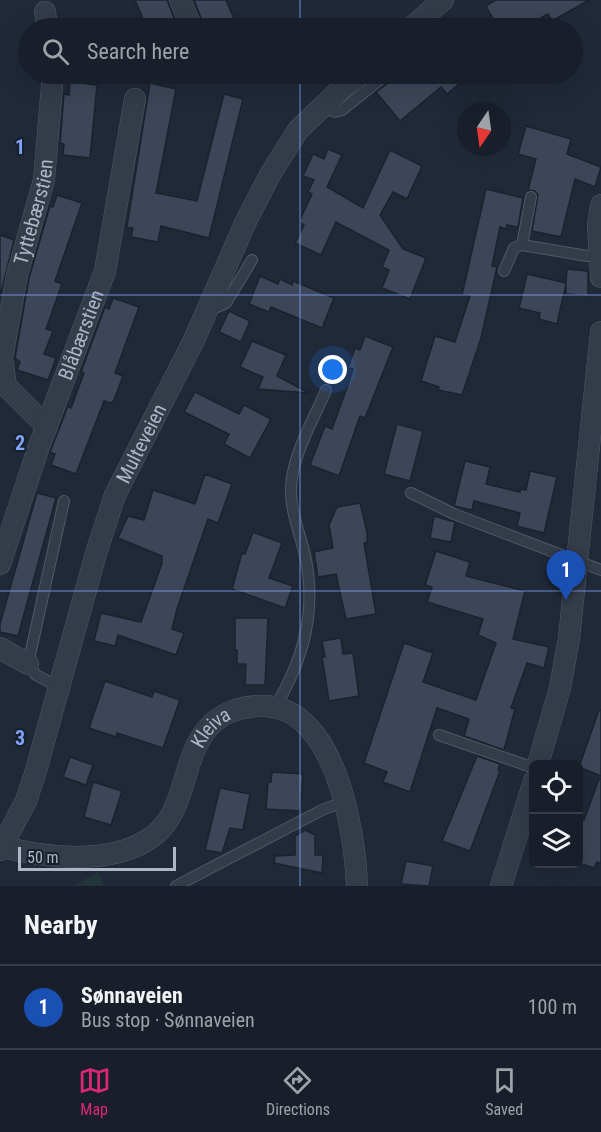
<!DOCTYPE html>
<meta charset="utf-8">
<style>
:root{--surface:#181f2a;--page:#212732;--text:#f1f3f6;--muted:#9fa2a8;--line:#363d47;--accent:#db2777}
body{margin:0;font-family:"Roboto Condensed",sans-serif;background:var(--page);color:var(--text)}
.controls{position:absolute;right:18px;bottom:18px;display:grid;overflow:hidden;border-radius:9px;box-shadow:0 6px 24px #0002}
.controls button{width:54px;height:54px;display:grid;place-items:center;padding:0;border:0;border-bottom:2px solid var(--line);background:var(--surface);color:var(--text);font:30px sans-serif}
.compass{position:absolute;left:457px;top:102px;width:54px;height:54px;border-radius:50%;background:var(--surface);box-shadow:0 6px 24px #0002;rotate:193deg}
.scale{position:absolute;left:18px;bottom:15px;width:158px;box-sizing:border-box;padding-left:6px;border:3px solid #aeb5c5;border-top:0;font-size:16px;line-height:21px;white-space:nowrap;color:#aeb5c5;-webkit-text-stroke:4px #19202d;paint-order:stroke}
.you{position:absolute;left:333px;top:370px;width:21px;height:21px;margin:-15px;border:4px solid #fff;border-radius:50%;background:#1a73e8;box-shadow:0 0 0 9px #1a73e833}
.badge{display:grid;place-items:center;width:39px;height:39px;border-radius:50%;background:var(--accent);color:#fff;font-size:20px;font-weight:700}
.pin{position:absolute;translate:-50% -50px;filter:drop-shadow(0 2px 3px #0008)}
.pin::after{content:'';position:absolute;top:32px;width:21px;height:18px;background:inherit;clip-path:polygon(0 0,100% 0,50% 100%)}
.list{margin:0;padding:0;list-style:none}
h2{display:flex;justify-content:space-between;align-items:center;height:78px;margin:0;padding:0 24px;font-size:26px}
h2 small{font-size:20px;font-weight:400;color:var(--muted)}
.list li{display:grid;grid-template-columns:39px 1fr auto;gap:18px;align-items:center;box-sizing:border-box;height:84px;padding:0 24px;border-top:2px solid var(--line)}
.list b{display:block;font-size:22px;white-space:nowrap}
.list p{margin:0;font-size:20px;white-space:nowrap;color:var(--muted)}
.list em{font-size:20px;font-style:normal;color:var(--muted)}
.icon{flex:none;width:33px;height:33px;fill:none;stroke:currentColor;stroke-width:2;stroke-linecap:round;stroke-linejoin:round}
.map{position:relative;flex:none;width:601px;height:886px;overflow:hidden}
.search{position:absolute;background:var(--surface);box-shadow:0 6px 24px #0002;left:18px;right:18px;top:18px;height:66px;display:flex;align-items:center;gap:15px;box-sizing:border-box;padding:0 21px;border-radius:33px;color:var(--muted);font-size:22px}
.sheet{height:162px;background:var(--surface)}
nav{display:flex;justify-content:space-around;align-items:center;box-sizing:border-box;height:84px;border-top:2px solid var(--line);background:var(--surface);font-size:16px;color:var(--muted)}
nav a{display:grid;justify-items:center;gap:3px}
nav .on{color:var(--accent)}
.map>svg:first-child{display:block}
.green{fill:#223539}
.building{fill:#3c4658;stroke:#1b222f;stroke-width:1.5}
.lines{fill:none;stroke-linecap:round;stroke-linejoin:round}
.lane-casing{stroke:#515866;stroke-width:12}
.street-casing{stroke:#515866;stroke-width:22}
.lane{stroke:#343b49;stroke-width:10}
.street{stroke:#343b49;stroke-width:21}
.grid{fill:none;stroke:#7fa5f9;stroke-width:1.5;stroke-opacity:0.55}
.labels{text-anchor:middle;stroke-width:4.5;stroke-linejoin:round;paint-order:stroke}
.street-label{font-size:20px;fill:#aeb5c5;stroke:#19202d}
.grid-label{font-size:20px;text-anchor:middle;font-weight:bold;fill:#7fa5f9;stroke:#19202d;stroke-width:4.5;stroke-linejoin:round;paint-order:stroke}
</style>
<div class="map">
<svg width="601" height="886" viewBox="0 0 601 886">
<rect width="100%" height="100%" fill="#202938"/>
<polygon class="green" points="98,872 105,886 73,886"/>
<g class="building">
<polygon points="135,0 167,0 178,28 147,28"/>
<polygon points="194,0 226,0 235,21 217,28 205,28"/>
<polygon points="496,0 589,0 552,21 548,14 522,28 498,28 486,6"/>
<polygon points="394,74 471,74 447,94 441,87 400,121 376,92 392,80"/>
<polygon points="70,82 97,85 90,158 63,155 64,144 60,143 64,94 69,95"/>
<polygon points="150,83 176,89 156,193 197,201 224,94 243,99 209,238 161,226 158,242 131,237 133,228 127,227"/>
<polygon points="526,126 571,139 567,154 601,167 595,187 575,179 561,237 532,231 538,195 535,191 528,190 536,159 518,154"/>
<polygon points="328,149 342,155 327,187 363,208 390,150 422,166 407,199 393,192 380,215 403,249 426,258 410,299 382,288 389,270 382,267 389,250 336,222 321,255 295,243 304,225 299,222 312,194 308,192 314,180 303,176 313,154 324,159"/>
<polygon points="486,189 523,198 518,227 507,225 507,229 500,227 492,266 497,267 481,338 462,395 438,390 439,387 421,381 435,336 455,342 470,296 462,295"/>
<polygon points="57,195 82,203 55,281 62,284 46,329 53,331 44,354 56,358 48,380 17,370 20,362 15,358 29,278 50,206 53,207"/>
<polygon points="0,235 14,240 0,297"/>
<polygon points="567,269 588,271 588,296 566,294 566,284 557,324 539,319 540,313 519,308 527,274 566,283"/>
<polygon points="260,276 278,284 280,279 292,285 293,281 334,298 322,328 271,307 269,312 249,304"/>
<polygon points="113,298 139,307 115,373 123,376 114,400 111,403 104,401 76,474 51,465 55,454 50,452 68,406 71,408 84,373 81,372 105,307 109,309"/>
<polygon points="229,311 250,321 241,342 219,332"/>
<polygon points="365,336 393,347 365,418 360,416 339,476 310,465 325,426 332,429 349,382 353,369 348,368 349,365 355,348 360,350"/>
<polygon points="252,341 286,355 277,376 309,393 258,389 263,377 240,367"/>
<polygon points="195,392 239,414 244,405 271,419 250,458 224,444 229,434 184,412"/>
<polygon points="397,424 423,431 410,481 384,474"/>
<polygon points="465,461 490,467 486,484 520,492 521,489 526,490 530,471 557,477 544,533 517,526 520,513 474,501 472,510 454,506"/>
<polygon points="205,474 232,484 218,523 208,519 177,609 172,629 184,633 176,655 118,635 115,646 94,641 101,613 141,622 162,563 162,556 118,538 128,516 144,520 153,490 195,504"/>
<polygon points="37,493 56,498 18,636 0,632 0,624"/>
<polygon points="360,503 367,532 367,543 364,543 376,614 346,619 336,574 318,577 314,552 333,548 329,525 337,507"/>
<polygon points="434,516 455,522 451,542 430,538"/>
<polygon points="253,532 282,543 269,578 293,586 285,608 232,589 242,553 245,554"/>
<polygon points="436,551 470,562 466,576 525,591 513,639 549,647 544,668 527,663 511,708 515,709 504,750 464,736 469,719 437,708 410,792 383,782 387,772 364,763 404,643 433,653 423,682 476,700 496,643 478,635 483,619 427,602 432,587 425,585"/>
<polygon points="235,618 268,618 265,685 245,685 246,664 237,664 237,650 235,650"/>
<polygon points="341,638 343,654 353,653 359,696 329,701 322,657 325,657 322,641"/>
<polygon points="105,681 152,697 154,691 180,700 163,748 117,733 116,737 89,728"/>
<polygon points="599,710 601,710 601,776 579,767"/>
<polygon points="477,756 500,764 498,770 500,771 470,851 442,841"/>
<polygon points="70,757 93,765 86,785 63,777"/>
<polygon points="272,772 303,774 300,811 266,809 268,782 271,782"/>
<polygon points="599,779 601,779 601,863 597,862 594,868 579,863 579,818 584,820"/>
<polygon points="93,782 122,791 111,825 84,817"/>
<polygon points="220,788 250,794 243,830 230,828 222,853 205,850"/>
<polygon points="305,830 315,835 315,855 323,855 322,873 274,863 275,856 295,855 295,836"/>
<polygon points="406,861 433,866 429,886 401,884"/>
</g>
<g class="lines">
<g class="lane-casing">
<g id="lane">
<polyline points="320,106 335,112 342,110 387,74"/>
<polyline points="522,245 531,197"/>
<polyline points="504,271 514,248 522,245 587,256 600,254"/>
<polyline points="208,311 226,303 252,260"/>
<polyline points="411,493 454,514 601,570"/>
<polyline points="61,688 36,675 28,664 64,501"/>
<path d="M275,707c29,-48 42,-97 30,-152 -5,-21 -15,-45 -14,-67 1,-33 23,-69 35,-98"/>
<polyline points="439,735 534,768"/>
<polyline points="176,886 322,810 343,802"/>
</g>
</g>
<g class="street-casing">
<g id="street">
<polyline points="180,0 192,28"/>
<polyline points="45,12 47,28"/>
<polyline points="411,28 443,0"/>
<polyline points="601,205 598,226 601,277"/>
<path id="s1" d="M47,427l-41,-41 -4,-28 15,-83 27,-95 9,-106"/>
<path id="s2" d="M0,564l38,-115 67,-178 30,-172"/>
<polyline points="0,648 28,664"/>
<polyline points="538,764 560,688 569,638 601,332"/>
<path id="s3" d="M3,847c43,11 107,18 146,-8 39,-25 31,-79 59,-111 13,-15 33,-22 53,-22 74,-2 94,125 96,180"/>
<path id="s4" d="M0,850l26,-49 9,-27 62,-224 18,-55 79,-155 53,-121 24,-46 27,-43 59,-56"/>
<polyline points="501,886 534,781"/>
</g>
</g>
<use href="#lane" class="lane"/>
<use href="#street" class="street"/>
</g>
<path class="grid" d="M300,0v28M300,74v812M0,295h601M0,591h601"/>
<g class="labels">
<g class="street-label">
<text dy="7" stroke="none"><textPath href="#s1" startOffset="236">Tyttebærstien</textPath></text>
<text dy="7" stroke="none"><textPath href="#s2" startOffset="243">Blåbærstien</textPath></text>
<text dy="7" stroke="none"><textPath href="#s4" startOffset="432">Multeveien</textPath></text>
<text dy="7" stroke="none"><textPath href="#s3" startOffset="280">Kleiva</textPath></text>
</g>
</g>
<g class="grid-label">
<text x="20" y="154">1</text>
<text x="20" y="450">2</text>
<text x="20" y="745">3</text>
</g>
</svg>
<div class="controls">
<button><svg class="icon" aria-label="locate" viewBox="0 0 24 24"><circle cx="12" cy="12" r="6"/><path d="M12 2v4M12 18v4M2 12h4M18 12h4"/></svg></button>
<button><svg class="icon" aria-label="layers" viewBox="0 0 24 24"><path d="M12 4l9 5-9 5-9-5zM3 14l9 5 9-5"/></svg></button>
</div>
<svg class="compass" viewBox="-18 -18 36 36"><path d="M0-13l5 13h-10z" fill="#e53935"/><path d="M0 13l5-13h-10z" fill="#9fa2a8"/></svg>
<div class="scale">50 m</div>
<div class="you"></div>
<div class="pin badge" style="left:566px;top:600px;background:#1a4fb4">1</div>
<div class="search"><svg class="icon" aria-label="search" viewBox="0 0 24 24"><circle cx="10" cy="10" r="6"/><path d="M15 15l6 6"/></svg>Search here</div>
</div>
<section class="sheet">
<h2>Nearby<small></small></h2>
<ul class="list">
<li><span class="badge" style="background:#1a4fb4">1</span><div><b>Sønnaveien</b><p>Bus stop · Sønnaveien</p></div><em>100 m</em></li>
</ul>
</section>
<nav>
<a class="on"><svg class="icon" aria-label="map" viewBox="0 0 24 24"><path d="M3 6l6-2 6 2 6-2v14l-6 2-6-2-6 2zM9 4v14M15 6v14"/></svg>Map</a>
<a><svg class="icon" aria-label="directions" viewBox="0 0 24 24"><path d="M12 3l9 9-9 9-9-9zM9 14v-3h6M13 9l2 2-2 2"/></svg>Directions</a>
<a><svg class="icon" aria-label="saved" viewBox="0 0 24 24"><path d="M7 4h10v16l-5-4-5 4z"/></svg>Saved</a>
</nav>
